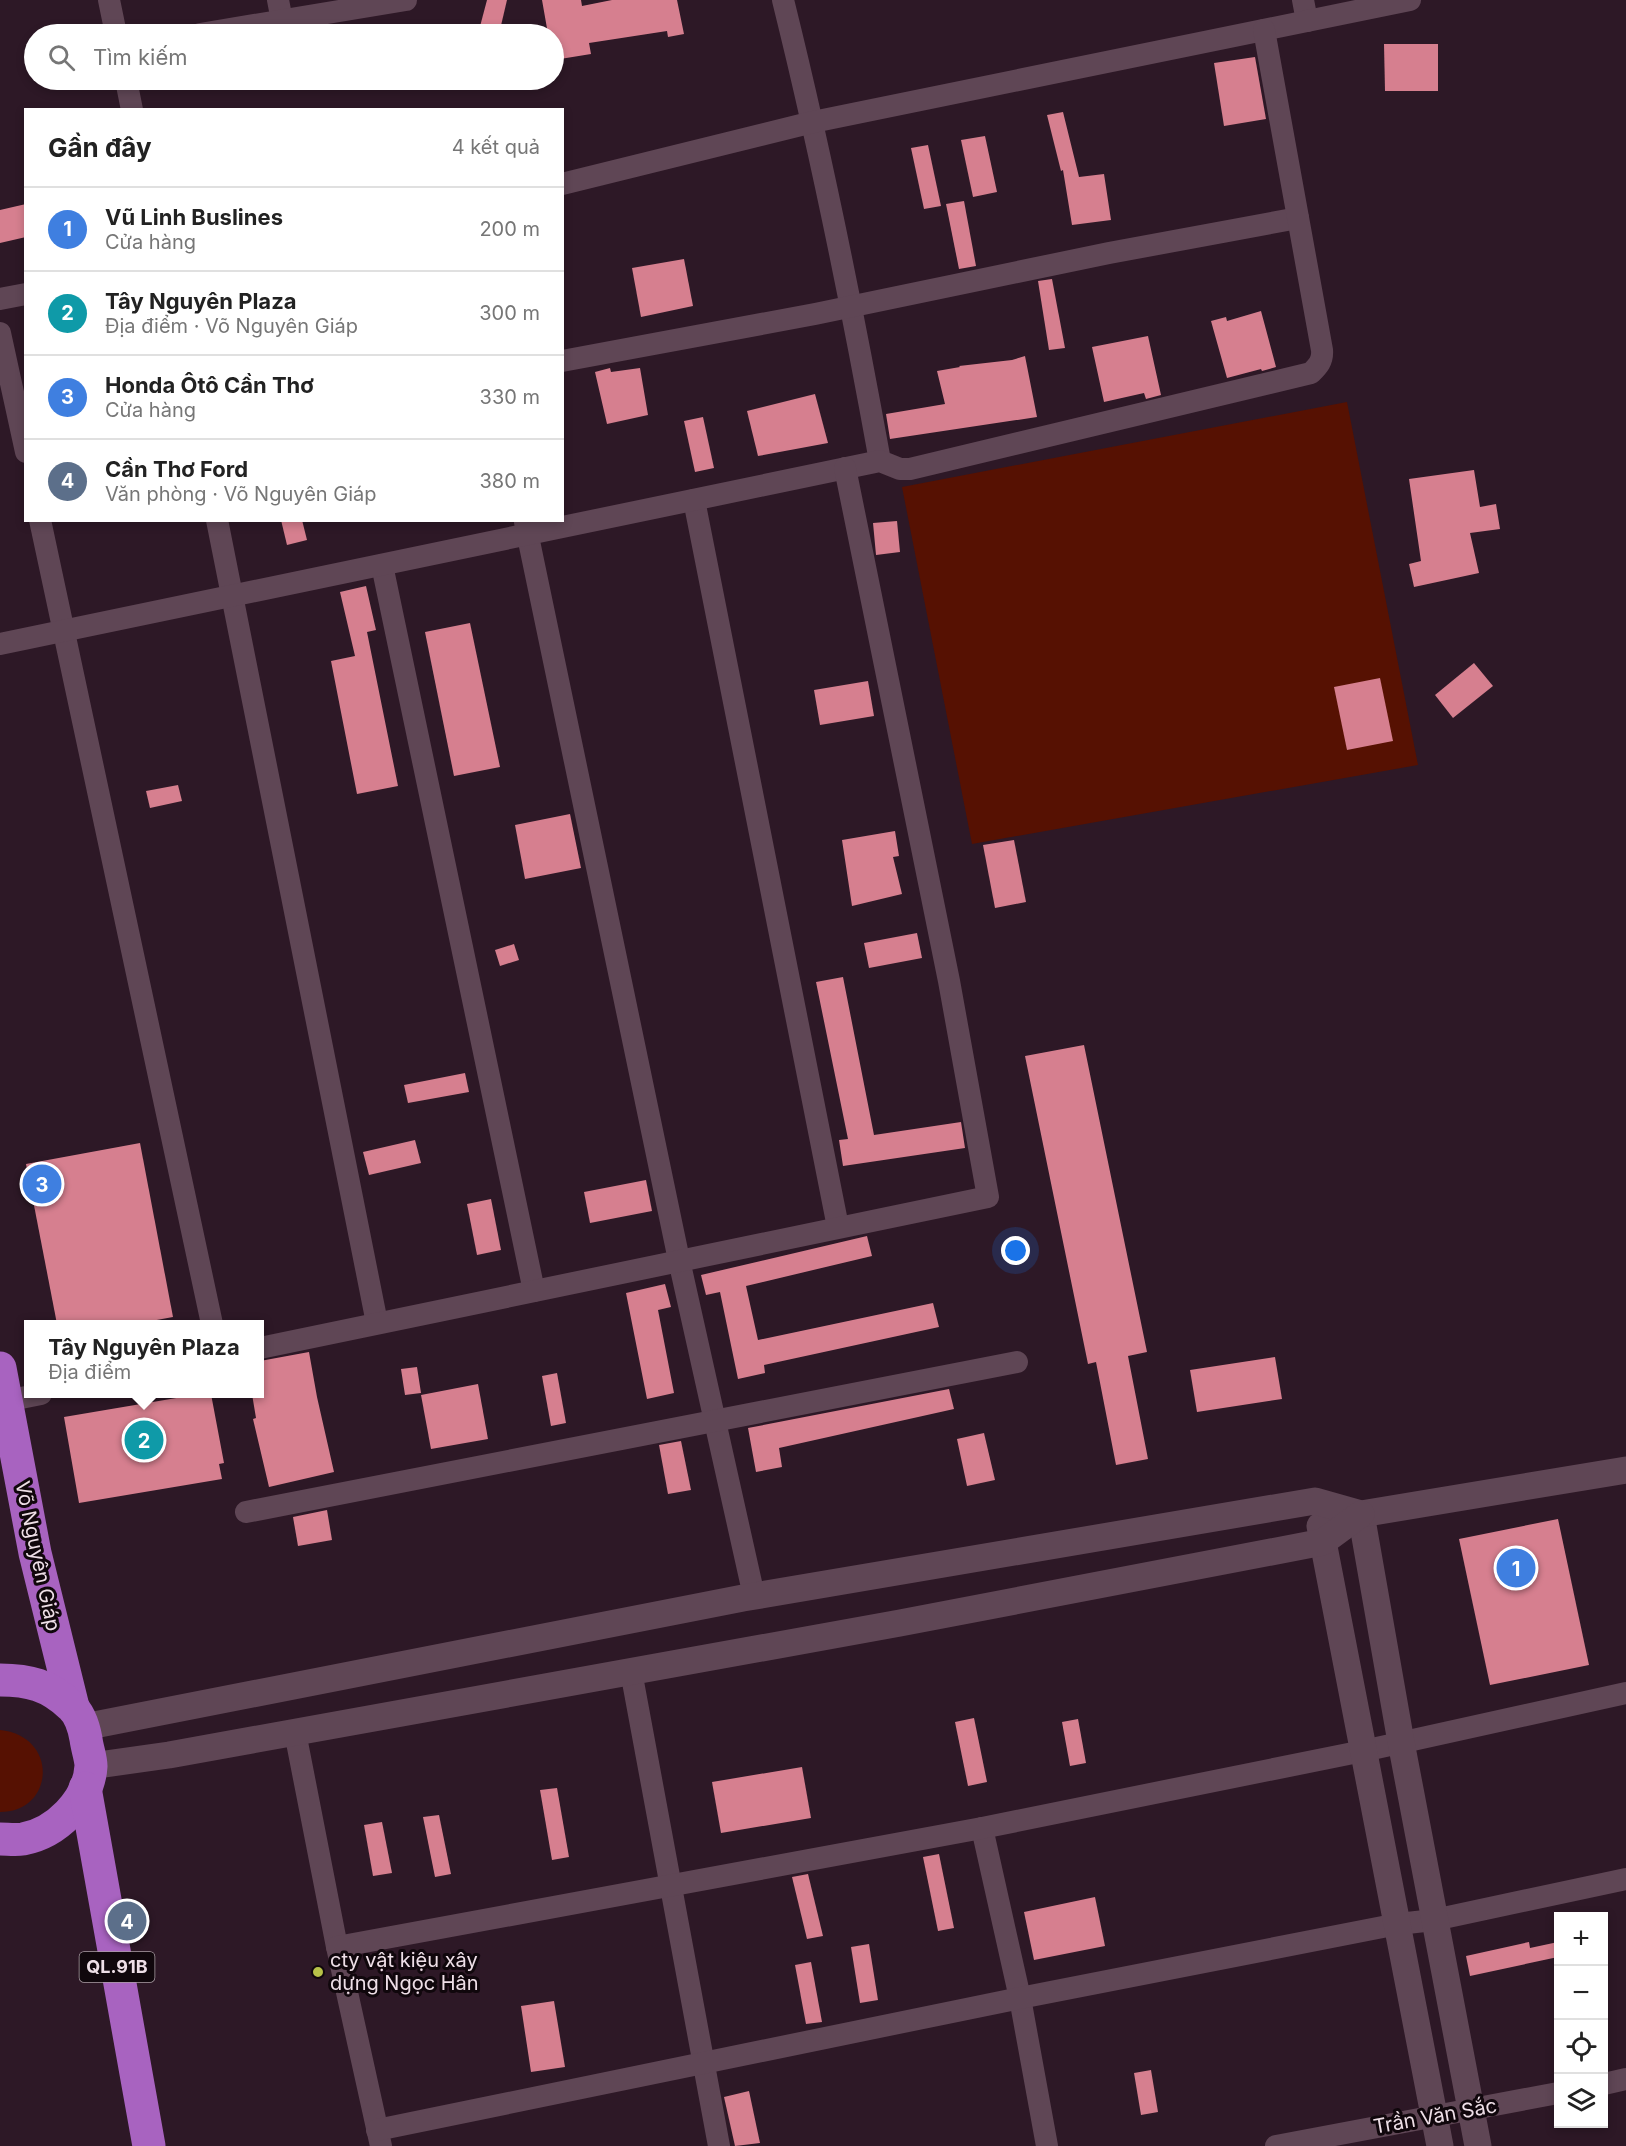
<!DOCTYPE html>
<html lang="vi">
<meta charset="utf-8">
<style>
:root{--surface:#fff;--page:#f6f6f6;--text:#222;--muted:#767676;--line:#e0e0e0;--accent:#656a33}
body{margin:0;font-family:Inter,sans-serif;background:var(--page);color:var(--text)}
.controls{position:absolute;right:18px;bottom:18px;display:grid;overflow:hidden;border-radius:0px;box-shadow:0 3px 9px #0003}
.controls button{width:54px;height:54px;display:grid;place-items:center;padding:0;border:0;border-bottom:2px solid var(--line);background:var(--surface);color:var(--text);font:30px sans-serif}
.you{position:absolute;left:1016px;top:1251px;width:21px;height:21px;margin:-15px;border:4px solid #fff;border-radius:50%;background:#1a73e8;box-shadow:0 0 0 9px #1a73e833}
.badge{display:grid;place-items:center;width:39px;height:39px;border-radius:50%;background:var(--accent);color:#fff;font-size:20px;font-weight:700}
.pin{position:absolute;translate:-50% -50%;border:3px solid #fff;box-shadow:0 2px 6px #0006}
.popup{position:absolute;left:24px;top:1320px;width:240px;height:78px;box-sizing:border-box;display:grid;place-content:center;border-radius:0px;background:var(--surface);filter:drop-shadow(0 2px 4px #0005);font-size:20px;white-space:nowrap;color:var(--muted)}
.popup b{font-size:22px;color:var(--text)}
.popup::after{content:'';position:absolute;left:50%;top:100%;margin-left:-12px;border:12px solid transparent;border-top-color:var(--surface)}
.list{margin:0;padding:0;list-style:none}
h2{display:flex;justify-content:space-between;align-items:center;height:78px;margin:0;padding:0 24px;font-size:26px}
h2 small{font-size:20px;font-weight:400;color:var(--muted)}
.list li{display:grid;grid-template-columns:39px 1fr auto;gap:18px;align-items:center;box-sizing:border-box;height:84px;padding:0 24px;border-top:2px solid var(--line)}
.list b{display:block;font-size:22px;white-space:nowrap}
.list p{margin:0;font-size:20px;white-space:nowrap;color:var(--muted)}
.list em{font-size:20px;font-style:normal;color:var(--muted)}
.icon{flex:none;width:33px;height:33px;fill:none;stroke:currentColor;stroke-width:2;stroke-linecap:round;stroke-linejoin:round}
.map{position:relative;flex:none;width:1626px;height:2146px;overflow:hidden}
.search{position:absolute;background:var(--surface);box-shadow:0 3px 9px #0003;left:24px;top:24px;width:540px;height:66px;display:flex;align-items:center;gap:15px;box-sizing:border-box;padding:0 21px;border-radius:33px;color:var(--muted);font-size:22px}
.panel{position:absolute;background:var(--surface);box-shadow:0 3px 9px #0003;left:24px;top:108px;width:540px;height:414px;border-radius:0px}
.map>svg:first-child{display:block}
.green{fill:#561102}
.building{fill:#d67f8f}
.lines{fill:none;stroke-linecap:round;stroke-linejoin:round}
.minor{stroke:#5f4655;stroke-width:22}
.tertiary{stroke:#5f4655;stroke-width:27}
.trunk{stroke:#a863c0;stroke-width:33}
.poi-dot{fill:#b7c148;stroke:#10070c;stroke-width:2}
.labels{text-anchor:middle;stroke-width:6;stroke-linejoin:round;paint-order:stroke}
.shield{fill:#10070c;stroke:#ab9ea5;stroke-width:1.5}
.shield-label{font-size:18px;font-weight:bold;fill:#eedfe7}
.street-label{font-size:20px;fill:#eedfe7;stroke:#10070c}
.poi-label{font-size:20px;fill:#eedfe7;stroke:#10070c;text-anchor:start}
</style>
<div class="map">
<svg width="1626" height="2146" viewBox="0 0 1626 2146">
<rect width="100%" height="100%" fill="#2d1826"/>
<g class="green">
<polygon points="1347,402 1418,765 972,844 902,487"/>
<path d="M0,1730c59,6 55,82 0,82z"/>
</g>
<g class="building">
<polygon points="487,0 507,0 499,34 478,34"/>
<polygon points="542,0 581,0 582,6 612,0 677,0 684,34 668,37 667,31 589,43 591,54 554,60 554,34 548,34"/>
<polygon points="1384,44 1438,44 1438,91 1385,91"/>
<polygon points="1255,57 1266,119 1224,126 1214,63"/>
<polygon points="1063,112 1079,177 1104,174 1111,220 1072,225 1063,170 1061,171 1047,115"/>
<polygon points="985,136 997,192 973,197 961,140"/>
<polygon points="928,145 941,206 924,209 911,148"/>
<polygon points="964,201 976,266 959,269 946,204"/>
<polygon points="26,204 26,237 0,243 0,210"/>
<polygon points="684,259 693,306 641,317 632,268"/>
<polygon points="1052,279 1065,348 1049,350 1038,281"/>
<polygon points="1261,311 1276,367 1262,371 1261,369 1227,378 1211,321 1226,317 1227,321"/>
<polygon points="1148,336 1161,395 1146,399 1144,393 1104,402 1092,347"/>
<polygon points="1025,356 1037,417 890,439 886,414 945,404 937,371 960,367 959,366 1012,360"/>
<polygon points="610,368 611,372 640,368 648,415 607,424 595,372"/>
<polygon points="815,394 828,443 758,456 747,411"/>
<polygon points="703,417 714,468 695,472 684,421"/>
<polygon points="1474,470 1480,507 1496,504 1500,529 1470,533 1479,573 1414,587 1409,564 1421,561 1409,479"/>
<polygon points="281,520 302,520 307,540 287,545"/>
<polygon points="897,521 900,552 876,555 873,523"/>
<polygon points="366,586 376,630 367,632 398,786 357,794 331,661 355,656 340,592"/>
<polygon points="470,623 500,767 454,776 425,632"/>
<polygon points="1474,663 1493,686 1453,718 1435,695"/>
<polygon points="1380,678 1393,741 1347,750 1334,687"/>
<polygon points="868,681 874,716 820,725 814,690"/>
<polygon points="178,785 182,801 150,808 146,791"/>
<polygon points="570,814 581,868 525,879 515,825"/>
<polygon points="895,831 899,856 893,857 902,894 852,906 842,840"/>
<polygon points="1014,840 1026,902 995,908 983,845"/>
<polygon points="917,933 922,958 869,968 864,943"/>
<polygon points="514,944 519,960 500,966 495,950"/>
<polygon points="843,977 874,1135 961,1122 965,1148 843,1166 839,1140 848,1139 816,982"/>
<polygon points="1084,1045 1147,1352 1128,1356 1148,1459 1116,1465 1096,1362 1088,1364 1025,1056"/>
<polygon points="465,1073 469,1092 408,1103 404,1085"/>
<polygon points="415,1140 421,1163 369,1175 363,1152"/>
<polygon points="140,1143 173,1317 135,1324 57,1324 26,1164"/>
<polygon points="646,1180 652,1211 590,1223 584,1192"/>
<polygon points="491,1199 501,1250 477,1255 467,1204"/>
<polygon points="867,1236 872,1256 746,1286 758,1340 933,1303 939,1327 764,1365 765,1373 738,1379 720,1292 706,1295 701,1275"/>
<polygon points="665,1284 671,1307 658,1310 674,1393 647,1399 626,1293"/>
<polygon points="309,1352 317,1397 334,1472 269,1487 253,1419 256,1418 252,1394 260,1394 260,1361"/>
<polygon points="1275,1357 1282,1399 1197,1412 1190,1370"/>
<polygon points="417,1367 421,1393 405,1395 401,1369"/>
<polygon points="557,1373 566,1423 551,1426 542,1376"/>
<polygon points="478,1384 488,1439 431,1449 421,1395"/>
<polygon points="949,1389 954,1409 779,1448 782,1467 756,1472 748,1428"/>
<polygon points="200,1394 211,1394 224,1463 219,1464 222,1479 79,1503 64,1417"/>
<polygon points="984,1433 995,1480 967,1486 957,1439"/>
<polygon points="681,1441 691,1490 668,1494 659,1445"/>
<polygon points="327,1510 332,1540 298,1546 293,1517"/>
<polygon points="1558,1519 1589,1665 1490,1685 1459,1539"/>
<polygon points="974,1718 987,1782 968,1786 955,1722"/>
<polygon points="1078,1719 1086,1763 1070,1766 1062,1722"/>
<polygon points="802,1767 811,1818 721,1833 712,1782"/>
<polygon points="557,1788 569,1857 552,1860 540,1790"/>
<polygon points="439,1815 451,1874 435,1877 423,1817"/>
<polygon points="382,1822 392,1873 373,1876 364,1825"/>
<polygon points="939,1854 954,1928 938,1931 923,1857"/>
<polygon points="808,1874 823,1936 807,1939 792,1877"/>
<polygon points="1095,1897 1105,1946 1034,1960 1024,1912"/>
<polygon points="1529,1942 1530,1948 1558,1942 1558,1957 1470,1976 1466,1956"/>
<polygon points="869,1944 878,2000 860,2003 851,1947"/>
<polygon points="811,1962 822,2022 806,2024 795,1965"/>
<polygon points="554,2001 565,2067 531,2072 521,2006"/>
<polygon points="1151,2070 1158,2112 1141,2115 1134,2073"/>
<polygon points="749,2091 760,2143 735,2146 724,2097"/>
</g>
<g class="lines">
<g class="minor">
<polyline points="109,0 116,34"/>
<polyline points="278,0 282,21"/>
<path d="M783,0c38,153 69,306 97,461"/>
<polyline points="1303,0 1307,21"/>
<polyline points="200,34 406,0"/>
<polyline points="126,80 132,110"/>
<polyline points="562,184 813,122 1410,0"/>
<polyline points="0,299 26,294"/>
<polyline points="0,333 26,452"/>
<polyline points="562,361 815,314 1109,253 1298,218"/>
<polyline points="694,500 838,1227"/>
<polyline points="40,520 212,1324"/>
<polyline points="217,520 377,1323"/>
<polyline points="525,522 679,1260 754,1596"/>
<polyline points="382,565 534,1291"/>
<path d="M0,644l880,-183 20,8h10l401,-96c7,-7 12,-12 11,-23l-58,-320"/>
<polyline points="260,1348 988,1197 949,981 845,468"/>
<polyline points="6,1401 41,1394"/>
<polyline points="246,1512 1017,1362"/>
<polyline points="631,1671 719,2146"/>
<polyline points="295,1732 337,1947 381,2146"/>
<polyline points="982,1828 1020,1998 1047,2146"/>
<polyline points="337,1947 982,1828 1363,1751 1626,1693"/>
<polyline points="1604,2084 1626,2079"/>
<polyline points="377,2130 1020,1998 1398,1924 1434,1920 1626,1879"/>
<polyline points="1276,2146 1558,2093"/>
</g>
<g class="tertiary">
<polyline points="1361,1514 1401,1742 1478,2146"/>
<polyline points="1320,1526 1440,2146"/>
<polyline points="84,1727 743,1598 1315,1501 1361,1514 1626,1470"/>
<polyline points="91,1766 169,1755 900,1623 1323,1542 1361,1514"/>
</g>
<g class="trunk">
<polyline points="0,1368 35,1553 73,1707"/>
<path d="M0,1680c29,0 49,5 71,26 9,8 13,22 15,33 1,9 5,19 5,27 -2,35 -35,67 -68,73 -7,1 -16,0 -23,0"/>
<polyline points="85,1788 149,2146"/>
</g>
</g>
<circle class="poi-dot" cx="318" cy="1972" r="6"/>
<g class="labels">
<rect class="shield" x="79.5" y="1952" width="75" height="30" rx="4.5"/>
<g class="shield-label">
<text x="117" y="1973">QL.91B</text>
</g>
<g class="street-label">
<text transform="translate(38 1556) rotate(78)" y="7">Võ Nguyên Giáp</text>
<text transform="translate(1435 2116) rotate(-10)" y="7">Trần Văn Sắc</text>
</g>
<g class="poi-label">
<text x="330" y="1967">cty vật kiệu xây<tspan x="330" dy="23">dựng Ngọc Hân</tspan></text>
</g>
</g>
</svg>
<div class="controls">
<button>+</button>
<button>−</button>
<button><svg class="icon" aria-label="locate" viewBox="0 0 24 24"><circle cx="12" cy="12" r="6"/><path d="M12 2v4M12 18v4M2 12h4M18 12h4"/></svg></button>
<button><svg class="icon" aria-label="layers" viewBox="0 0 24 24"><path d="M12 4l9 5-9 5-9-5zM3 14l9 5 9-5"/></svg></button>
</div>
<div class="you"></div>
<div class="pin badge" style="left:1516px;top:1568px;background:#3f7fe0">1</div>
<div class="pin badge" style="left:144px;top:1440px;background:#0f9aa8">2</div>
<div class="popup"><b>Tây Nguyên Plaza</b>Địa điểm</div>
<div class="pin badge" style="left:42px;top:1184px;background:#3f7fe0">3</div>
<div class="pin badge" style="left:127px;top:1921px;background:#5c6f8a">4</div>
<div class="search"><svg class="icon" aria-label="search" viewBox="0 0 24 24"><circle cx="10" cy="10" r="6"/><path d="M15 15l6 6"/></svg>Tìm kiếm</div>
<section class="panel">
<h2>Gần đây<small>4 kết quả</small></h2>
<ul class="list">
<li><span class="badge" style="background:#3f7fe0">1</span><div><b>Vũ Linh Buslines</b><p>Cửa hàng</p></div><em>200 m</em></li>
<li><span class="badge" style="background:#0f9aa8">2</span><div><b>Tây Nguyên Plaza</b><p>Địa điểm · Võ Nguyên Giáp</p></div><em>300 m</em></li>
<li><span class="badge" style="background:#3f7fe0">3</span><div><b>Honda Ôtô Cần Thơ</b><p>Cửa hàng</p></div><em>330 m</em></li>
<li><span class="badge" style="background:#5c6f8a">4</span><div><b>Cần Thơ Ford</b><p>Văn phòng · Võ Nguyên Giáp</p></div><em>380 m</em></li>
</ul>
</section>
</div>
